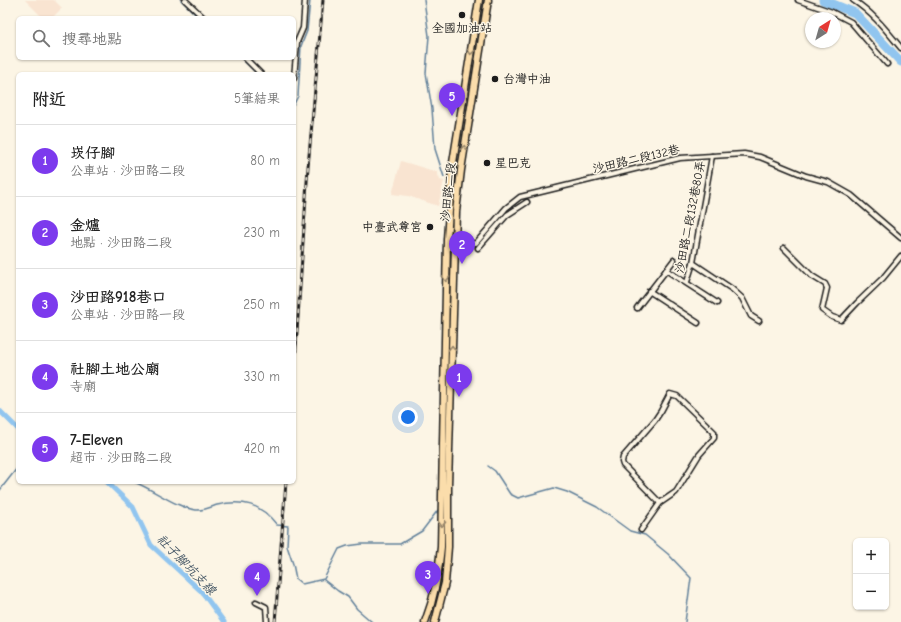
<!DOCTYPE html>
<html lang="zh-TW">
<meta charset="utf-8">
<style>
:root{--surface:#fff;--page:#f6f6f6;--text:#222;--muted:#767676;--line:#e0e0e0;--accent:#7c3aed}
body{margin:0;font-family:"Comic Neue","LXGW WenKai TC",sans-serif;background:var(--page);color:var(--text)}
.controls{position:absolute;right:12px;bottom:12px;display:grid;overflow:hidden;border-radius:6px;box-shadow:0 1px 3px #0004}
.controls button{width:36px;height:36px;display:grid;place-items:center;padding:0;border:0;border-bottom:1px solid var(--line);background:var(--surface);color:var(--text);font:20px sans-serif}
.compass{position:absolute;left:805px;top:12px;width:36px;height:36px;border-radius:50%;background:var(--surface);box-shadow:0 1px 3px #0004;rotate:37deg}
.you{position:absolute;left:408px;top:417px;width:14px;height:14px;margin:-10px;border:3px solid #fff;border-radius:50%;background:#1a73e8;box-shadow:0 0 0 6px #1a73e833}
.badge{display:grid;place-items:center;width:26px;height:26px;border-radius:50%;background:var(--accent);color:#fff;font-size:13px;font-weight:700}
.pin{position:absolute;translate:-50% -33px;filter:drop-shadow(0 1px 2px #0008)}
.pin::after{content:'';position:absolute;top:21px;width:14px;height:12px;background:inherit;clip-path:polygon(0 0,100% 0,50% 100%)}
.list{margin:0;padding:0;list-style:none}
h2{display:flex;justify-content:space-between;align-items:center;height:52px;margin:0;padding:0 16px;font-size:17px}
h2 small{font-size:13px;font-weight:400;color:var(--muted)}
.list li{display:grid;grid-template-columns:26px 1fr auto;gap:12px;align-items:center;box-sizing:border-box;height:72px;padding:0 16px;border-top:1px solid var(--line)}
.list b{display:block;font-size:15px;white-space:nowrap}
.list p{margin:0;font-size:13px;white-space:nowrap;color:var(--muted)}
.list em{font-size:13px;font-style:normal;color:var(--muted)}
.icon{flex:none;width:22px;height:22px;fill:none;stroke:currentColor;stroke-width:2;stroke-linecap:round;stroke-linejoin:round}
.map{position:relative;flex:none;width:901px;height:622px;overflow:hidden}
.search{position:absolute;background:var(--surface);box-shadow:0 1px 3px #0004;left:16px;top:16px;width:280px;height:44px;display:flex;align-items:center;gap:10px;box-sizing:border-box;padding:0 14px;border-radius:6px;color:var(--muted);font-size:15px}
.panel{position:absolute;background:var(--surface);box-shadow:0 1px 3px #0004;left:16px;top:72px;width:280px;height:412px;border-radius:6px}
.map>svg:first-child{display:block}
.built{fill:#f9e4d1}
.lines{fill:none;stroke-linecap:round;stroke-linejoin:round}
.stream{stroke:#62819b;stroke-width:1.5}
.canal{stroke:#91c5ef;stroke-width:5}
.river{stroke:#91c5ef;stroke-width:9}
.minor-casing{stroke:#1c1c1c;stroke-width:7}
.primary-casing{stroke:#1c1c1c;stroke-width:9}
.minor{stroke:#fcf5e5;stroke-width:4}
.primary{stroke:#fbddab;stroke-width:6}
.rail-casing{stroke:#1c1c1c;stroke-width:3}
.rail{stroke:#fcf5e5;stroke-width:1.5;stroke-dasharray:4.5;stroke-linecap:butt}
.oneway{stroke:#97866b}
.poi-dot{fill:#1c1c1c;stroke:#fcf5e5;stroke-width:1.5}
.labels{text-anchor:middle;stroke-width:3;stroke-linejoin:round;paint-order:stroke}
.poi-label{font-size:12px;fill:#1c1c1c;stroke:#fcf5e5;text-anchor:start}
.street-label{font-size:12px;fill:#1c1c1c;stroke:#fcf5e5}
.water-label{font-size:13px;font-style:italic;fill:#455766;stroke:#fcf5e5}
</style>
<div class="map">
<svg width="901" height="622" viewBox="0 0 901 622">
<rect width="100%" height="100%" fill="#fcf5e5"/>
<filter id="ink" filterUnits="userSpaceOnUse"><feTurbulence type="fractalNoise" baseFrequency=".025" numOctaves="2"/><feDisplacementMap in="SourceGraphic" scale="8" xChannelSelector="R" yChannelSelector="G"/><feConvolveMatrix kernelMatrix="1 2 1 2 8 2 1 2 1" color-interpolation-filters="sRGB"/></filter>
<g filter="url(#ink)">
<g class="built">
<polygon points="25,0 54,0 62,8 52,18 43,18"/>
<polygon points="401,161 437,172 440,180 444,181 438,206 408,196 392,194"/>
</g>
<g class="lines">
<g class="stream">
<polyline points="181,0 199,18"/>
<polyline points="424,0 429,36 426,73 432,109 435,149 444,177"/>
<polyline points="241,58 257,74"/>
<polyline points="294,104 298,96 301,46 307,31 310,0"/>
<polyline points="488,466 495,471 510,494 518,498 554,488 567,492 597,507 630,531 645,535 668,554 691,578 685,622"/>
<path d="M134,482c19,7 43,26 62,28 7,1 15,-3 21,-5 26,-6 44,-1 60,20l11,1 -1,20 6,18 3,15 6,5 22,-5 15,-30 8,-3 15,-2h38l22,-13 16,-21"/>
<polyline points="0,490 18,467"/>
<polyline points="324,580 338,591 348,597 357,609 372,622"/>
</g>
<g class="canal">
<polyline points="0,411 18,429"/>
<polyline points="107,482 133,507 151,545 202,592 224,622"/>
</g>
<polyline class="river" points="823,0 855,13 901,62"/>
<g class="minor-casing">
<g id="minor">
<polyline points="185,0 204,18"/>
<polyline points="798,0 832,12 851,22 887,64"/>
<path d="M853,0c20,13 33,30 48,48"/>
<polyline points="245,58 261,74"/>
<polyline points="294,78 297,42 303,28 305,0"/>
<polyline points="447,239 465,244 476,243 506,208 520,197 680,158 744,154 760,157 806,176 828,182 851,195 901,238"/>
<polyline points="478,248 507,215 527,202"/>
<polyline points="784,248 812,276 825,284 827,288 822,310 832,317 841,320 857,303 883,278 901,256"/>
<polyline points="693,263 732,289 742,298 751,316 759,321"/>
<polyline points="666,270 717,303"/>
<polyline points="687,282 693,263 712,156"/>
<polyline points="649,291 698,323"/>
<polyline points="637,308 674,260"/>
<polyline points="641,530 660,503 676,492 699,455 714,438 714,432 677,396 670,394 661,411 655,420 623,457 622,462 623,465 660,503"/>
<polyline points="256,602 266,607 267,622"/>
</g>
</g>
<g class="primary-casing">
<g id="primary">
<path d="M425,622c10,-26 13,-47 16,-75l6,-308 5,-70 27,-169"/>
<polyline points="435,622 445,583 448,547 448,485 456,212 461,170 488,0"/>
</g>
</g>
<use href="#minor" class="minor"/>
<use href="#primary" class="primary"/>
<g class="rail-casing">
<g id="rail">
<polyline points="294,377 308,167 323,0"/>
<polyline points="275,622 286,482"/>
</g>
</g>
<use href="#rail" class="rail"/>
</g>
<defs><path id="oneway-chevron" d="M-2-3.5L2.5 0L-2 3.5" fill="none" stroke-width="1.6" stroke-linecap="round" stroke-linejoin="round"/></defs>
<g class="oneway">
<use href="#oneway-chevron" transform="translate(471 52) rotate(98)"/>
<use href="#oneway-chevron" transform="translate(464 148) rotate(-81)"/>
<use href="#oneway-chevron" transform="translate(446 279) rotate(91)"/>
<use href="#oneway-chevron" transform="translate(452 348) rotate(-88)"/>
<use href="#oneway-chevron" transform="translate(442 524) rotate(92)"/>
</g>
</g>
<g class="poi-dot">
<circle cx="462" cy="15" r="4"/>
<circle cx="495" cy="79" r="4"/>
<circle cx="487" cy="163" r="4"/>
<circle cx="430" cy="227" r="4"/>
</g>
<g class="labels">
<g class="poi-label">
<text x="462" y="32" text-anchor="middle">全國加油站</text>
<text x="503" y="83">台灣中油</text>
<text x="495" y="167">星巴克</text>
<text x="422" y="231" text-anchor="end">中臺武尊宮</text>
</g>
<g class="street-label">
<text transform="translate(636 159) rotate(-13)" y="4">沙田路二段132巷</text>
<text transform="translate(448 192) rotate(-84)" y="4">沙田路二段</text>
<text transform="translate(690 217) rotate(-79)" y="4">沙田路二段132巷80弄</text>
</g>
<g class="water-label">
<text transform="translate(187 564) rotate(46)" y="5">社子腳坑支線</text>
</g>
</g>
</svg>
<div class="controls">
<button>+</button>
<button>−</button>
</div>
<svg class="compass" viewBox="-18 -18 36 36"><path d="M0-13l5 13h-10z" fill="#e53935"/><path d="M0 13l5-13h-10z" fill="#767676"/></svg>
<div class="you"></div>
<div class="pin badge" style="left:459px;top:397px">1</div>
<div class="pin badge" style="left:462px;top:264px">2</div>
<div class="pin badge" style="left:428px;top:594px">3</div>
<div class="pin badge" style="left:257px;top:596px">4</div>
<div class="pin badge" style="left:452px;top:116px">5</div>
<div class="search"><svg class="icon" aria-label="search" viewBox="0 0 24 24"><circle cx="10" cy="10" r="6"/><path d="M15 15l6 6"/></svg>搜尋地點</div>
<section class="panel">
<h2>附近<small>5筆結果</small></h2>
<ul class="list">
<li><span class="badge">1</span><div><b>崁仔腳</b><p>公車站 · 沙田路二段</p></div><em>80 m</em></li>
<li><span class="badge">2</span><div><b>金爐</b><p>地點 · 沙田路二段</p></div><em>230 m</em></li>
<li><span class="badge">3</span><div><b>沙田路918巷口</b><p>公車站 · 沙田路一段</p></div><em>250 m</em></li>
<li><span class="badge">4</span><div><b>社腳土地公廟</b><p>寺廟</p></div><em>330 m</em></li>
<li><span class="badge">5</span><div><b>7-Eleven</b><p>超市 · 沙田路二段</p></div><em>420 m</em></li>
</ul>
</section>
</div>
